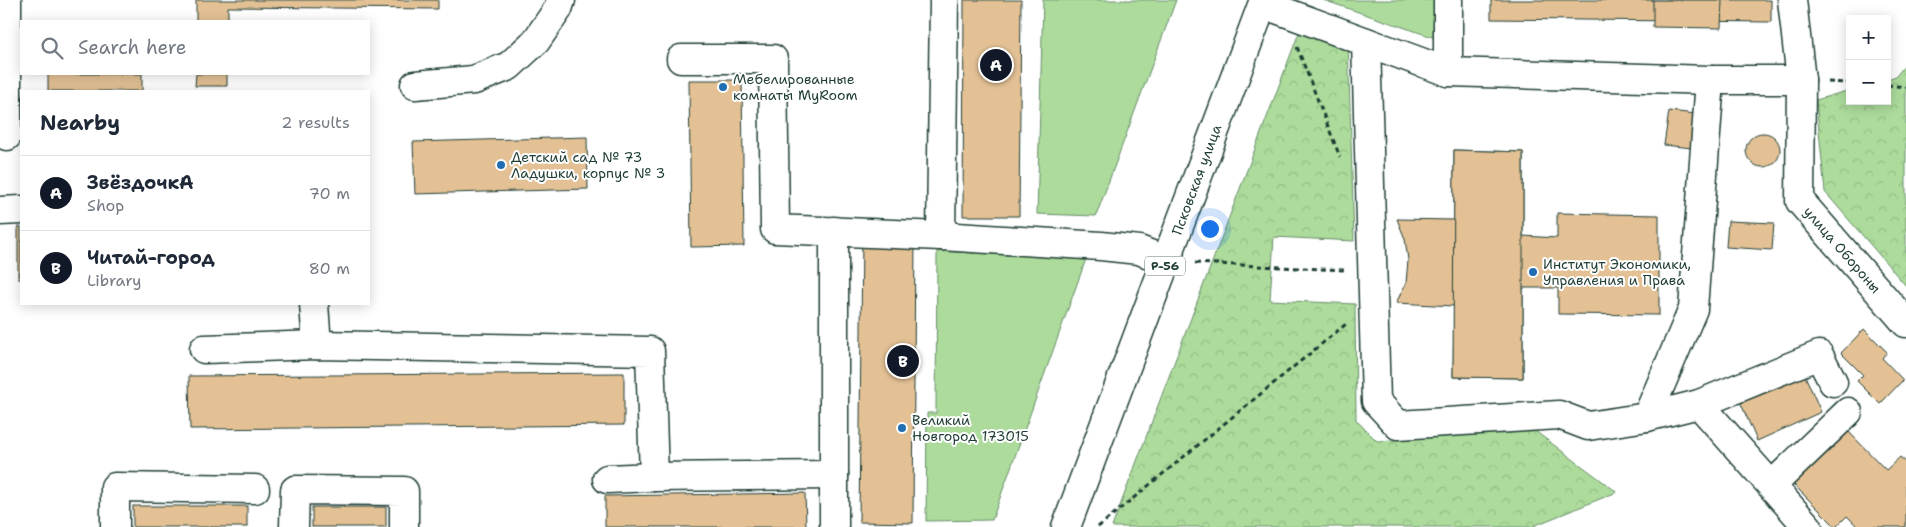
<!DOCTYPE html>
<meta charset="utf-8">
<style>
:root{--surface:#fff;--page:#f2f2f3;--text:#1f2937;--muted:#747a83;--line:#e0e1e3;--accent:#111827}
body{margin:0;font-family:"Shantell Sans",sans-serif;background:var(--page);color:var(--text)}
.controls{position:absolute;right:15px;top:15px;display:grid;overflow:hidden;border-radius:0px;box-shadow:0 2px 12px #0003}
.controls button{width:45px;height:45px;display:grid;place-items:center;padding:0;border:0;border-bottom:1px solid var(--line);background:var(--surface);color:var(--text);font:25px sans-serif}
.you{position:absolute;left:1209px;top:228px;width:18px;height:18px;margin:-12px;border:4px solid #fff;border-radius:50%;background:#1a73e8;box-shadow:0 0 0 8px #1a73e833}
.badge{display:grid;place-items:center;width:32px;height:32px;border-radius:50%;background:var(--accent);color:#fff;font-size:16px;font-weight:700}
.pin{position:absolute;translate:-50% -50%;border:2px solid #fff;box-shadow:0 1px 5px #0006}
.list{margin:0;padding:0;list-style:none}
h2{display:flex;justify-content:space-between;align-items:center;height:65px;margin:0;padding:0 20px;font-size:21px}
h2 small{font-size:16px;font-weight:400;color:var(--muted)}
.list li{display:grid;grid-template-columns:32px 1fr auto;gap:15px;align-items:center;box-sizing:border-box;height:75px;padding:0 20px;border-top:1px solid var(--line)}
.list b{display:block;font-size:19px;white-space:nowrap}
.list p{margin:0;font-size:16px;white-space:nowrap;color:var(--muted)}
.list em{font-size:16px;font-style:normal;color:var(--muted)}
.icon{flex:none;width:28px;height:28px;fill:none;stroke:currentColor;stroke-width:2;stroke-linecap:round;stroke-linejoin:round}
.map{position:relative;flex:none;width:1906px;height:527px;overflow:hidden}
.search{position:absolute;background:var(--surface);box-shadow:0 2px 12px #0003;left:20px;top:20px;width:350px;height:55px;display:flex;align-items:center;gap:12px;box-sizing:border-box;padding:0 18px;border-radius:0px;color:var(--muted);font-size:19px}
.panel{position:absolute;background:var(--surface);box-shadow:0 2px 12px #0003;left:20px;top:90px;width:350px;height:215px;border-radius:0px}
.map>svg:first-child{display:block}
.green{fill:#acdb9b;stroke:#668c68}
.park{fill:url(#park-crowns);stroke:#668c68}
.building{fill:#e3c195;stroke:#1f3d34}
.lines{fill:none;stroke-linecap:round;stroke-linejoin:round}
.minor-casing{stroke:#1f3d34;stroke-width:31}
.major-casing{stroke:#1f3d34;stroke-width:31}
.path{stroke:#1f3d34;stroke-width:3;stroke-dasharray:5 4;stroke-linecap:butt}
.minor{stroke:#fff;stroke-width:28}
.major{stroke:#fff;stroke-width:28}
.poi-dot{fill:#1f6fb2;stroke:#fff;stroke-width:2}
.labels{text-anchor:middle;stroke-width:4;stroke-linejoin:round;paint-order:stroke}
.shield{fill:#fff;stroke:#627771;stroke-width:1}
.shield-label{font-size:12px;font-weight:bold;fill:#1f3d34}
.poi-label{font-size:14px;fill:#1f3d34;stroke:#fff;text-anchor:start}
.street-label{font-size:14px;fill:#1f3d34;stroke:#fff}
</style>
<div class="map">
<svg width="1906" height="527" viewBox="0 0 1906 527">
<defs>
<pattern id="park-crowns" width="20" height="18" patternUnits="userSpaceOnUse" patternTransform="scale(1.25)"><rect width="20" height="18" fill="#acdb9b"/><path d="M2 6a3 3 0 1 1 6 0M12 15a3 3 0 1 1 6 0" fill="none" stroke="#94bd86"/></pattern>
</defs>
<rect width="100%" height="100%" fill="#fff"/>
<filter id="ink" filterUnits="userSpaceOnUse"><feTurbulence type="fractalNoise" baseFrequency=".02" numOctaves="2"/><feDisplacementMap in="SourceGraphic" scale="10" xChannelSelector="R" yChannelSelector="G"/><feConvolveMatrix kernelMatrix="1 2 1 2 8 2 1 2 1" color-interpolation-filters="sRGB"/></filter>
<g filter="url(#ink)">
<g class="green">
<polygon points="1043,0 1176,0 1096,216 1037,214"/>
<polygon points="1323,0 1439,0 1438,39"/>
<polygon points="937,251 1086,259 992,520 926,521 927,413 936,413"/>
</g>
<g class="park">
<polygon points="1303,22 1348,39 1354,241 1274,237 1270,300 1355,304 1356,420 1377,441 1535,431 1617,492 1531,527 1112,527"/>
<polygon points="1906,64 1906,286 1825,192 1816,100 1850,90 1850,101 1887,101 1887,79 1896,76"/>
</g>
<g class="building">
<polygon points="196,0 438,0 438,9 228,7 228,21 196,21"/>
<polygon points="964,0 1021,0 1019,216 963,216"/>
<polygon points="1491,0 1771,0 1771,22 1491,19"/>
<polygon points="1653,0 1722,0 1721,28 1653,27"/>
<rect x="48" y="74" width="94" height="17"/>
<polygon points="196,74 227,74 227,86 195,86"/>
<polygon points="689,80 742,80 744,246 691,247"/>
<polygon points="1669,111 1696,114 1692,148 1664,145"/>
<circle cx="1763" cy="150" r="17"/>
<polygon points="587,137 588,189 415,194 413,142"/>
<polygon points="1454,150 1523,152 1523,236 1557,238 1557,213 1659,215 1659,315 1558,314 1558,288 1523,288 1523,378 1453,377 1454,306 1396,303 1406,283 1408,260 1405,239 1397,219 1454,220"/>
<polygon points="1454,150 1523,152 1523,378 1453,377"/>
<polygon points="1728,221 1774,223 1772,250 1726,247"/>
<rect x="18" y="227" width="3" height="52"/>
<polygon points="862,237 915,237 913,523 859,522"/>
<polygon points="1864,329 1887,352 1882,358 1903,380 1880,404 1857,381 1863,375 1841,353"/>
<polygon points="1803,371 1821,412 1757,441 1739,399"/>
<polygon points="624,373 624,425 190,429 189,376"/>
<polygon points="1846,429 1886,470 1900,457 1906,462 1906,527 1858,527 1847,516 1836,527 1791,482"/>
<polygon points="805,493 806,527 605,527 605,496"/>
<rect x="133" y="506" width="114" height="21"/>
<rect x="312" y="507" width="74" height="20"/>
</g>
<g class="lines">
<g class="minor-casing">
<g id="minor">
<polyline points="7,0 7,136"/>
<path id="s1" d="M1792,0l9,80 -1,121 106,122"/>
<polyline points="1263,4 1448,72 1710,80 1801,80"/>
<polyline points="1366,42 1376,401 1398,425 1559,415 1588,426 1647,417 1699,404 1808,527"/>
<polyline points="681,59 773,59 775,229 941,236 1101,246 1139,250 1167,261"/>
<polyline points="1448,72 1448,0"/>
<polyline points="415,85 474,80 509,66 536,41 558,9 561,0"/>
<polyline points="0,211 21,210"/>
<polyline points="834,231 834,527"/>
<polyline points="941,236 944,0"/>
<polyline points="314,304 317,345"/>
<polyline points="204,349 317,345 650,351 654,477 834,475"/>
<polyline points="1699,404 1819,355 1833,382"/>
<polyline points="1647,417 1693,309 1710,80"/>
<polyline points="607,479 654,477"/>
<polyline points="1772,485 1848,412"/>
<polyline points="115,527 115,487 255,489"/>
<polyline points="294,527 295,490 404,491 404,527"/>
</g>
</g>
<g class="major-casing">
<g id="major">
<path id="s2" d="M1066,527l198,-527"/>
</g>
</g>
<g class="path">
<polyline points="1297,47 1340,157"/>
<polyline points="1828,82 1850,83"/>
<polyline points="1887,85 1906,87"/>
<polyline points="1195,263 1344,270"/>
<polyline points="1098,527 1346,324"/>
</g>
<use href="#minor" class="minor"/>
<use href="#major" class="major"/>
</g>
</g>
<g class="poi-dot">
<circle cx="723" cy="87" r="5"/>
<circle cx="501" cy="165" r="5"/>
<circle cx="1533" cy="272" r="5"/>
<circle cx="902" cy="428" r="5"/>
</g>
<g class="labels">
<rect class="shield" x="1145" y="256.5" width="40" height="19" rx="4"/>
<g class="shield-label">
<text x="1165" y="270">Р-56</text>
</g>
<g class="poi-label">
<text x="733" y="84">Мебелированные<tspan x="733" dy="16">комнаты MyRoom</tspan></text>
<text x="511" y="162">Детский сад № 73<tspan x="511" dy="16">Ладушки, корпус № 3</tspan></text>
<text x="1543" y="269">Институт Экономики,<tspan x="1543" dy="16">Управления и Права</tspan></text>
<text x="912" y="425">Великий<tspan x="912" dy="16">Новгород 173015</tspan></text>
</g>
<g class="street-label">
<text dy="5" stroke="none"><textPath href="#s2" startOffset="371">Псковская улица</textPath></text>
<text dy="5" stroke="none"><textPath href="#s1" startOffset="266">улица Обороны</textPath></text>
</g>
</g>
</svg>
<div class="controls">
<button>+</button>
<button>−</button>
</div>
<div class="you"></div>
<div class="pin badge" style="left:996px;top:65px">A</div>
<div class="pin badge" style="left:903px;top:361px">B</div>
<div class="search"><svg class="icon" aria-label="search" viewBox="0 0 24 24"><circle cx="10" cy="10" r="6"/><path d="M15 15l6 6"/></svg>Search here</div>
<section class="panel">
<h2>Nearby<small>2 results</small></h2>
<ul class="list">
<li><span class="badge">A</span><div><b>ЗвёздочкА</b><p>Shop</p></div><em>70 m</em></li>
<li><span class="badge">B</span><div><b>Читай-город</b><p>Library</p></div><em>80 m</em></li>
</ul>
</section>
</div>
